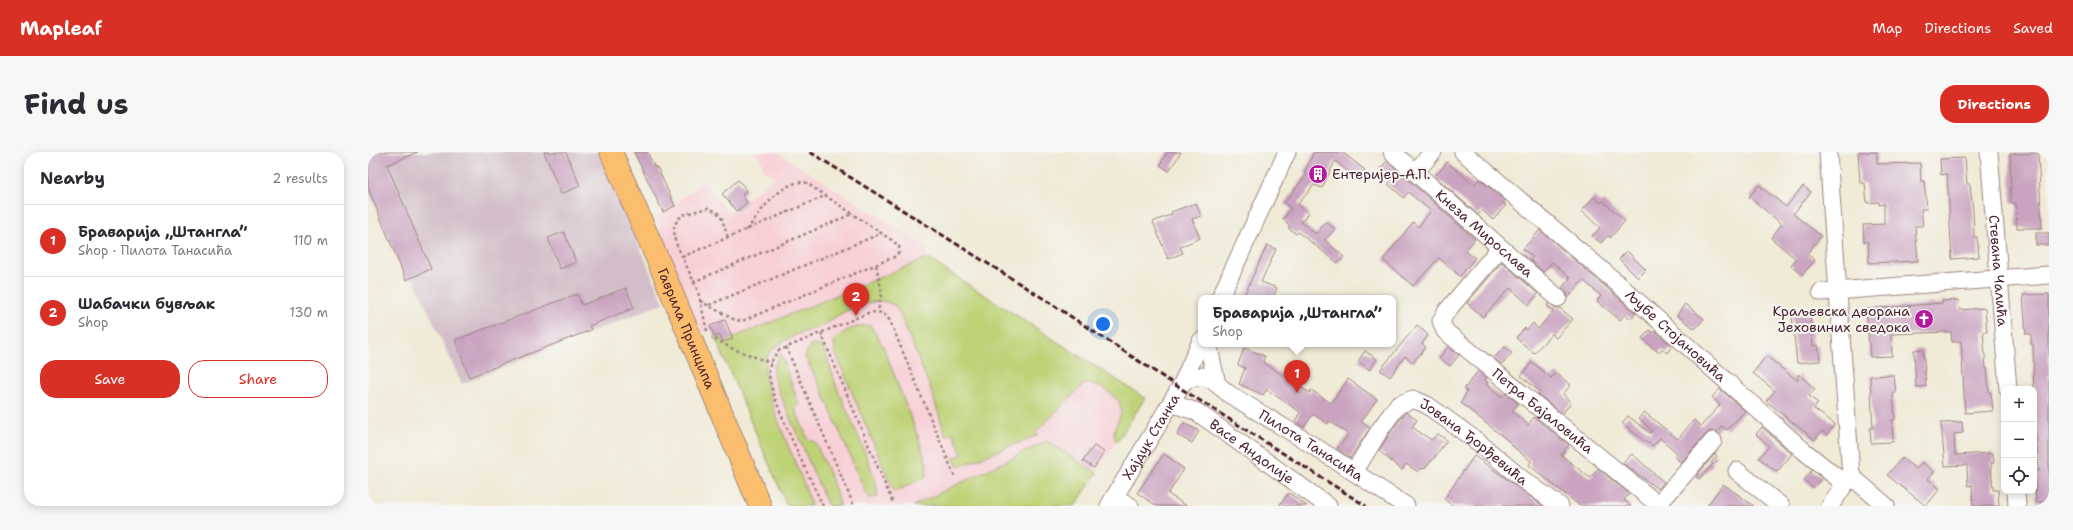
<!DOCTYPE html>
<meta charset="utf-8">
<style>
:root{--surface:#fff;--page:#f7f7f7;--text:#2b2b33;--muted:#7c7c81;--line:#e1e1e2;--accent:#d93025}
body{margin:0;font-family:"Shantell Sans",sans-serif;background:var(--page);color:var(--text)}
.controls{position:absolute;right:12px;bottom:12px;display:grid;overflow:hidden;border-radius:8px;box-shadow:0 2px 10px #0003}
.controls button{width:36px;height:36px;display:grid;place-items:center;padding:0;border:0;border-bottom:1px solid var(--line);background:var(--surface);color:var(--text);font:20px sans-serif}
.you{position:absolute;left:735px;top:172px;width:14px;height:14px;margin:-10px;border:3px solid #fff;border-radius:50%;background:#1a73e8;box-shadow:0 0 0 6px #1a73e833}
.badge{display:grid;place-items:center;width:26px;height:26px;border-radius:50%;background:var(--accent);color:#fff;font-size:13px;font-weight:700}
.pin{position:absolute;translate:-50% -33px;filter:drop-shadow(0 1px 2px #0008)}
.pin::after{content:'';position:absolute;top:21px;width:14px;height:12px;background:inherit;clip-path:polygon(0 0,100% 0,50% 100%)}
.popup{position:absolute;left:830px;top:143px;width:198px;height:52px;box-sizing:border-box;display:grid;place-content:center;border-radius:8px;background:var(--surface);filter:drop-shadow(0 1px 3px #0005);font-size:13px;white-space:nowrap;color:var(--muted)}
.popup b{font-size:15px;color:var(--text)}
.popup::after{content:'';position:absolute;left:50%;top:100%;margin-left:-8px;border:8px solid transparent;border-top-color:var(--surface)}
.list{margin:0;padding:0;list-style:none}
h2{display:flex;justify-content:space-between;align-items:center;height:52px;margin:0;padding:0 16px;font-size:17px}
h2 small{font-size:13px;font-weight:400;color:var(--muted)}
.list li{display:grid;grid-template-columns:26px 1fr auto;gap:12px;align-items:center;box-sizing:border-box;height:72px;padding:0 16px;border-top:1px solid var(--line)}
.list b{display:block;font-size:15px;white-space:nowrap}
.list p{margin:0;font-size:13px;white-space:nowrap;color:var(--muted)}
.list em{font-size:13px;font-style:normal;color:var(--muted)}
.actions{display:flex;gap:8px;padding:12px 16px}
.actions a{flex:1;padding:9px 0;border:1px solid var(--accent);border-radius:16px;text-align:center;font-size:14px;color:var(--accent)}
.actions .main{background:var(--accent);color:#fff}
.icon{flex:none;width:22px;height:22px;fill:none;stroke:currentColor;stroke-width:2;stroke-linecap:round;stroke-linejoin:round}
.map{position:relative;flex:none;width:1681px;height:354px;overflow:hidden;border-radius:16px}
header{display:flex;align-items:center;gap:24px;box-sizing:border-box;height:56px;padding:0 20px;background:var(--accent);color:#fff}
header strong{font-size:19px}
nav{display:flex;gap:22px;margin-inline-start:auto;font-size:14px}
.intro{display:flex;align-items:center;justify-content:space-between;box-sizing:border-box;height:96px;padding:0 24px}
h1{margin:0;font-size:28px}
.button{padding:10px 18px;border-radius:16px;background:var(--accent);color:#fff;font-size:14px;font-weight:700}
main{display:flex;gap:24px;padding:0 24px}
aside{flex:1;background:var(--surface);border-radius:16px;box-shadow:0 2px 10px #0003}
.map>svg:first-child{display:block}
.built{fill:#f7cfd5}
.industrial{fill:#d2bdc8}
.green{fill:#bed276;stroke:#847850}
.building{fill:#c9a3c0}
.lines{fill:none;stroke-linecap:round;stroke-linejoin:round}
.minor-casing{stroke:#9d8480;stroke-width:19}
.major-casing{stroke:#9d8480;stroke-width:24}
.path{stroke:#9d8480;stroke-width:2.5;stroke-dasharray:3 3;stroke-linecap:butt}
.minor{stroke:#fff;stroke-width:17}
.major{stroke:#fabe6e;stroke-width:22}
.rail{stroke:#4a1f2b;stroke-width:3;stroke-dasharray:6 3;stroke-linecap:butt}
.labels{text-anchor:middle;stroke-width:4;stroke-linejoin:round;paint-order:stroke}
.poi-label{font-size:14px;fill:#4a1f2b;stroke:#f6f6f2;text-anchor:start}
.street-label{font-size:14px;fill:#4a1f2b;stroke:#f6f6f2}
</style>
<header>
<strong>Mapleaf</strong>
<nav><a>Map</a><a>Directions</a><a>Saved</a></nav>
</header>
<div class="intro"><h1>Find us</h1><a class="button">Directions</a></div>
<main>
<aside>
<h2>Nearby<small>2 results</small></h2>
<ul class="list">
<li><span class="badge">1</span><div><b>Браварија „Штангла”</b><p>Shop · Пилота Танасића</p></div><em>110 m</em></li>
<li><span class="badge">2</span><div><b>Шабачки бувљак</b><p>Shop</p></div><em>130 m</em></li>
</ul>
<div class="actions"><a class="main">Save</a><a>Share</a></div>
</aside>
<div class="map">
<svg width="1681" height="354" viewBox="0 0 1681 354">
<rect width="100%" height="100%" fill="#f6f6f2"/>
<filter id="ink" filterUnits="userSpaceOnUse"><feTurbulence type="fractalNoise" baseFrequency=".025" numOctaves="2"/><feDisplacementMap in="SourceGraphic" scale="8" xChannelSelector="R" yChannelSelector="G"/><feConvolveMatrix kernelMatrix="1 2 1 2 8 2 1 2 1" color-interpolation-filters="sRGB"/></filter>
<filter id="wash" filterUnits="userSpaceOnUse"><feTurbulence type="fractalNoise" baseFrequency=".012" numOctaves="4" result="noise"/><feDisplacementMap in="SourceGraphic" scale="16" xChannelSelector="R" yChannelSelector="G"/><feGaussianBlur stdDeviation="0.9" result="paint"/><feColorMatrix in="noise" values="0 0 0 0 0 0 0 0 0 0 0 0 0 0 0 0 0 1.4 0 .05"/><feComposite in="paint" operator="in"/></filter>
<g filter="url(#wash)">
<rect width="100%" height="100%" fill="#f0ead6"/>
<polygon class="built" points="384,0 409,0 560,96 559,106 777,246 707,354 419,354 343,178 333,182 287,65 307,54 306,52 337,30 360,61 367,57 369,59 379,50 378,48 407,25 396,18 392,5"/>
<polygon class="industrial" points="0,0 230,0 296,151 94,232 0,28"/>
<g class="green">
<path d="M559,106l218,140 -28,44c-8,-13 3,-19 4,-31 0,-3 -1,-7 -2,-10 -8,-8 -23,-20 -35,-17l-49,49 3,2 -80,32 -4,-9 8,-4 -9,-21 -7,3 -16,-49 -31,-75 -5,-7c-5,-2 -12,-5 -17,-4 -12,2 -27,8 -37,13 -6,3 -10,8 -15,10 -15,6 -51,17 -58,33 -12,29 36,114 44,149h-24l-72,-169 5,-2 3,7z"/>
<path d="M502,173l13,21 37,96 7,23 -1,12 -32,15 -59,-140 -1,-11c9,-11 21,-15 36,-16z"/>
<path d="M442,193h6l7,2c5,13 9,26 13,38 7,18 46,99 41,112l-9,1 -47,-110 -16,-31z"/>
<polygon points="413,202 431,253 427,257 440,288 447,290 464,328 472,354 460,354 408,233 405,221 406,213"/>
<polygon points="679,289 729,321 707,354 545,354"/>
</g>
<g id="blocks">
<g class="building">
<polygon points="0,0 50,0 19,13 63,117 38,128 0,36"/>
<polygon points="176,0 198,0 212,34 193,42"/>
<polygon points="266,0 279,0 287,16 289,15 307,54 295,60"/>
<polygon points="799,0 813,0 801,19 792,13"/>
<polygon points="946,0 974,0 997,18 989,27 967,9 954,36 946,33 930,52 941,61 933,70 948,82 958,70 967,77 957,88 976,105 970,111 930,80 928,82 920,76 922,74 915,67 923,57 916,51 939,22 936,21"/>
<polygon points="1490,0 1509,0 1509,12 1552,11 1553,29 1556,29 1559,57 1553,57 1555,74 1547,74 1550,109 1501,111 1500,90 1496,90 1495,73 1516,72 1516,52 1511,53 1511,50 1499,51 1497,31 1492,31"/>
<polygon points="1670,1 1674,76 1649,76 1648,51 1643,51 1642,2"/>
<polygon points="1597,6 1599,32 1602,32 1605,59 1606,85 1609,85 1611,105 1584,107 1579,22 1573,23 1572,7"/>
<polygon points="1019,9 1107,87 1097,99 1107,106 1092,124 1071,106 1045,134 1015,108 1045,70 1050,75 1063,59 1040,40 1036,46 1020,32 1024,28 1012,17"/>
<polygon points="1079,10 1106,33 1111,27 1137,48 1135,51 1138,53 1125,68 1114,58 1110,63 1067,24"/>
<polygon points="370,28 379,38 374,43 379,50 369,59 354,42"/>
<polygon points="1391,33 1418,55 1435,34 1443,40 1425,62 1453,84 1439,102 1447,108 1434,123 1423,113 1428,107 1403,86 1414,72 1381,45"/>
<polygon points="1226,45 1233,51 1235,49 1257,69 1242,86 1240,83 1233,91 1224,84 1232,76 1214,59"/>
<polygon points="828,51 833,64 824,67 832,86 812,95 815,101 800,107 785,70 804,62 803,60"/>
<polygon points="1172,78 1268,161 1263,167 1257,162 1252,168 1229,149 1233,144 1215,128 1200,146 1199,142 1194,136 1202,126 1184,110 1175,120 1162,108 1165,105 1155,97"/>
<polygon points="196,80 208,110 192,117 180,86"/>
<rect x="1668" y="81" width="13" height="12"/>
<polygon points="899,93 908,97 893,130 909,136 905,146 875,146"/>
<polygon points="1259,99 1278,118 1270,126 1251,107"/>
<polygon points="1134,110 1170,142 1161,153 1142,136 1115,165 1099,151"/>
<polygon points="258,136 266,156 221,174 223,178 101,225 87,188 209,142 214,153"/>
<polygon points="1681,142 1681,349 1668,350 1666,319 1671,319 1666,260 1665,192 1663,192 1663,182 1658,182 1655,143"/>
<polygon points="1591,148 1592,158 1617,156 1619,180 1615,180 1618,216 1619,216 1621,241 1623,240 1625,259 1597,261 1593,189 1584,190 1583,180 1523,182 1524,204 1502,205 1498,157 1575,151 1574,149"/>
<polygon points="1181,151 1188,156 1192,156 1205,167 1188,186 1184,182 1166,201 1148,186 1157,176 1159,178 1165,171 1170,177 1186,159 1179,154"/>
<polygon points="1317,152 1336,167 1327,177 1309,163"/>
<polygon points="1442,162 1445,194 1450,193 1452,209 1429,211 1424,164"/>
<polygon points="357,168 365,187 355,190 352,183 347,185 342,174"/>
<polygon points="1049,173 1060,183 1054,192 1058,195 1045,211 1037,204 1022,225 1012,218"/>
<polygon points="1282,178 1285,181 1287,179 1304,194 1299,201 1294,197 1291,201 1274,186"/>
<polygon points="1080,195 1091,203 1082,214 1071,206"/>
<polygon points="1137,195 1144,201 1134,213 1126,206"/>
<polygon points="876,196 897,204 895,210 942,241 943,238 963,251 980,227 1009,247 993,270 1002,276 982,306 969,297 981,282 961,269 960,272 945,262 936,275 927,269 932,260 901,239 898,238 895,243 871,232 877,216 870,213"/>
<polygon points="1555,197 1558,234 1548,235 1546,198"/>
<polygon points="997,199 1009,207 1002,218 990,209"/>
<polygon points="1398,204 1430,229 1430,222 1447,237 1441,244 1450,251 1446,257 1467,272 1459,283 1454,279 1447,288 1398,249 1407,239 1385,221"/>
<polygon points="1164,210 1183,226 1188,221 1203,233 1195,242 1203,251 1194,262 1170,242 1172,240 1153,224"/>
<polygon points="1110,219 1119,226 1117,228 1120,231 1118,233 1134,245 1138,241 1150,252 1144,259 1160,273 1166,265 1201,293 1193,303 1222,326 1230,316 1261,342 1256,348 1263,354 1212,354 1161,313 1163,309 1143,293 1144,292 1093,251 1099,239 1096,237"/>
<polygon points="1526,223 1528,241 1525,241 1527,268 1524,268 1525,290 1503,291 1502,276 1505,276 1502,224"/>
<polygon points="1352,237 1377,259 1359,278 1354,274 1349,280 1342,279 1338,282 1313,311 1306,304 1309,301 1292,286 1285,294 1281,291 1280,292 1254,271 1260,264 1282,281 1284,279 1271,266 1276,260 1310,287 1326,268 1333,274 1352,253 1344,245"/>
<polygon points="1038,260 1049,268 1044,275 1063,288 1070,282 1079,288 1066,306 1056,317 1053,316 1050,320 1038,312 1034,318 1011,299 1021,282"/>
<polygon points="1594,270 1595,281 1586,282 1587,303 1625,301 1626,311 1623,311 1625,338 1630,338 1631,354 1605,354 1604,333 1600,334 1599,313 1577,314 1573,271"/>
<polygon points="816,271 831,279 824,291 809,283"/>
<polygon points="1394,275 1424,302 1409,320 1391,306 1401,294 1388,282"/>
<polygon points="726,294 736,300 726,316 715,309"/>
<polygon points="796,302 816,317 800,342 819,354 789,354 769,341"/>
<polygon points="1264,302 1296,330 1290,337 1254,311"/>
<polygon points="1347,302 1349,304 1343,311 1345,312 1331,327 1328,324"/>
<polygon points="1106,304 1136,325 1175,354 1085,354 1076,347"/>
<polygon points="1534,306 1548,317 1554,310 1566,320 1560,327 1572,337 1558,354 1519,323"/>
<polygon points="1444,318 1454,326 1445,336 1436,328"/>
<polygon points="1355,332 1386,354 1339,354"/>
<polygon points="921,341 939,354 911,354"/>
</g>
</g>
</g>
<g filter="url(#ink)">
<use href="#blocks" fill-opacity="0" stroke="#9d8480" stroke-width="1"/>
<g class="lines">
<g class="minor-casing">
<g id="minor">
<path id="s1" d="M1024,0l166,146"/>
<path id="s2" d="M1095,0l153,130 188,169 41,33 6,-8 35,30"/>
<polyline points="1460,0 1483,324"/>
<path id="s3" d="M1621,0l19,237"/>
<polyline points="1047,20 1065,0"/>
<path id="s4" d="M1132,96l-54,64 -5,9 4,10 211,172 7,-4 50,-58"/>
<polyline points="1453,140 1681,123"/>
<polyline points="852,146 919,0"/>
<polyline points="840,192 849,232"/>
<path id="s5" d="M816,228l18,-4 10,4 17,14 77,47 100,65"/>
<path id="s6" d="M803,251l26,9 131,94"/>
<polyline points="1369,319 1413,354"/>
<path id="s7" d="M986,320l27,-44 17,-23 15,-6 14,6 51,37 44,37 38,27"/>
<polyline points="1648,339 1649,354"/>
<polyline points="746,345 762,354"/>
<path id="s8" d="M741,354l71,-118 21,-47"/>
<polyline points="1462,354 1477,332"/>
</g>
</g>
<g class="major-casing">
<g id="major">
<path id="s9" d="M243,0l53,122 96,232"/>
</g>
</g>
<g class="path">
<polyline points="314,105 457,44"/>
<polyline points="508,113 514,141 510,159"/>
<polyline points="325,130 484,62"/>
<path d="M332,149l35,19 7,1 152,-64 5,-5v-6l-6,-5 -88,-59c-25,-1 -45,30 -58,48"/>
<polyline points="341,153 514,81"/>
<polyline points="339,179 330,139 307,89 306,73 314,63 340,56 349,60 354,67 360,86"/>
<polyline points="453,181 525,351"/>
<polyline points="347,187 363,196 403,211"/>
<polyline points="418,195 486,354"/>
<path d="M455,354c-12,-27 -56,-112 -54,-136 1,-8 5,-13 9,-19l90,-38c11,-2 16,-1 22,8l65,156"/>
</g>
<use href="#minor" class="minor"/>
<use href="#major" class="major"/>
<polyline class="rail" points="442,0 673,145 812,236 998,354"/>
</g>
</g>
<defs>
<g id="building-disc" transform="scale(1)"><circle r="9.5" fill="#b5179e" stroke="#f6f6f2"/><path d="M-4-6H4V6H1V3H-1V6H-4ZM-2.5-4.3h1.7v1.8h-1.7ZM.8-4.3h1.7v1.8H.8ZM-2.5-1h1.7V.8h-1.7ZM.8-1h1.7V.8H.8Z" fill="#fff"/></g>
<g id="church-disc" transform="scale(1)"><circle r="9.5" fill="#b5179e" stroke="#f6f6f2"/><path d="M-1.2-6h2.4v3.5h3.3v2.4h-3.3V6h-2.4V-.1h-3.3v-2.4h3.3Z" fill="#fff"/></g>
</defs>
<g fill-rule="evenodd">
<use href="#building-disc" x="950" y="22"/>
<use href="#church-disc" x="1556" y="167"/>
</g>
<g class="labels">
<g class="poi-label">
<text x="964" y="27">Ентеријер-А.П.</text>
<text x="1542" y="164" text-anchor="end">Краљевска дворана<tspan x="1542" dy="16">Јеховиних сведока</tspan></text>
</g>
<g class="street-label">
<text dy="5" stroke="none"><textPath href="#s1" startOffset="123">Кнеза Мирослава</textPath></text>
<text dy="5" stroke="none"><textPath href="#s3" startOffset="119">Стевана Чалића</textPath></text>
<text dy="5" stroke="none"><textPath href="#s9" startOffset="192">Гаврила Принципа</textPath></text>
<text dy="5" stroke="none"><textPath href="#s2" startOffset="281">Љубе Стојановића</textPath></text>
<text dy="5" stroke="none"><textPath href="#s4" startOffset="231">Петра Бајаловића</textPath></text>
<text dy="5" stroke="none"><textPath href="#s8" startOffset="81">Хајдук Станка</textPath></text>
<text dy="5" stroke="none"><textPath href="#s7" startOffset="171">Јована Ђорђевића</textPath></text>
<text dy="5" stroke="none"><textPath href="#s5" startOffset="148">Пилота Танасића</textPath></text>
<text dy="5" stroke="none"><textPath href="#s6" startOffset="95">Васе Андолије</textPath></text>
</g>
</g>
</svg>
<div class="controls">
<button>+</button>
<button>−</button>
<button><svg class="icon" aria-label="locate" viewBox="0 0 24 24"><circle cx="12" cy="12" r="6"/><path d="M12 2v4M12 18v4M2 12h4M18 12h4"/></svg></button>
</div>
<div class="you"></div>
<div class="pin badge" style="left:929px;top:241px">1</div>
<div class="popup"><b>Браварија „Штангла”</b>Shop</div>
<div class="pin badge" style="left:488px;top:164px">2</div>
</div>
</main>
